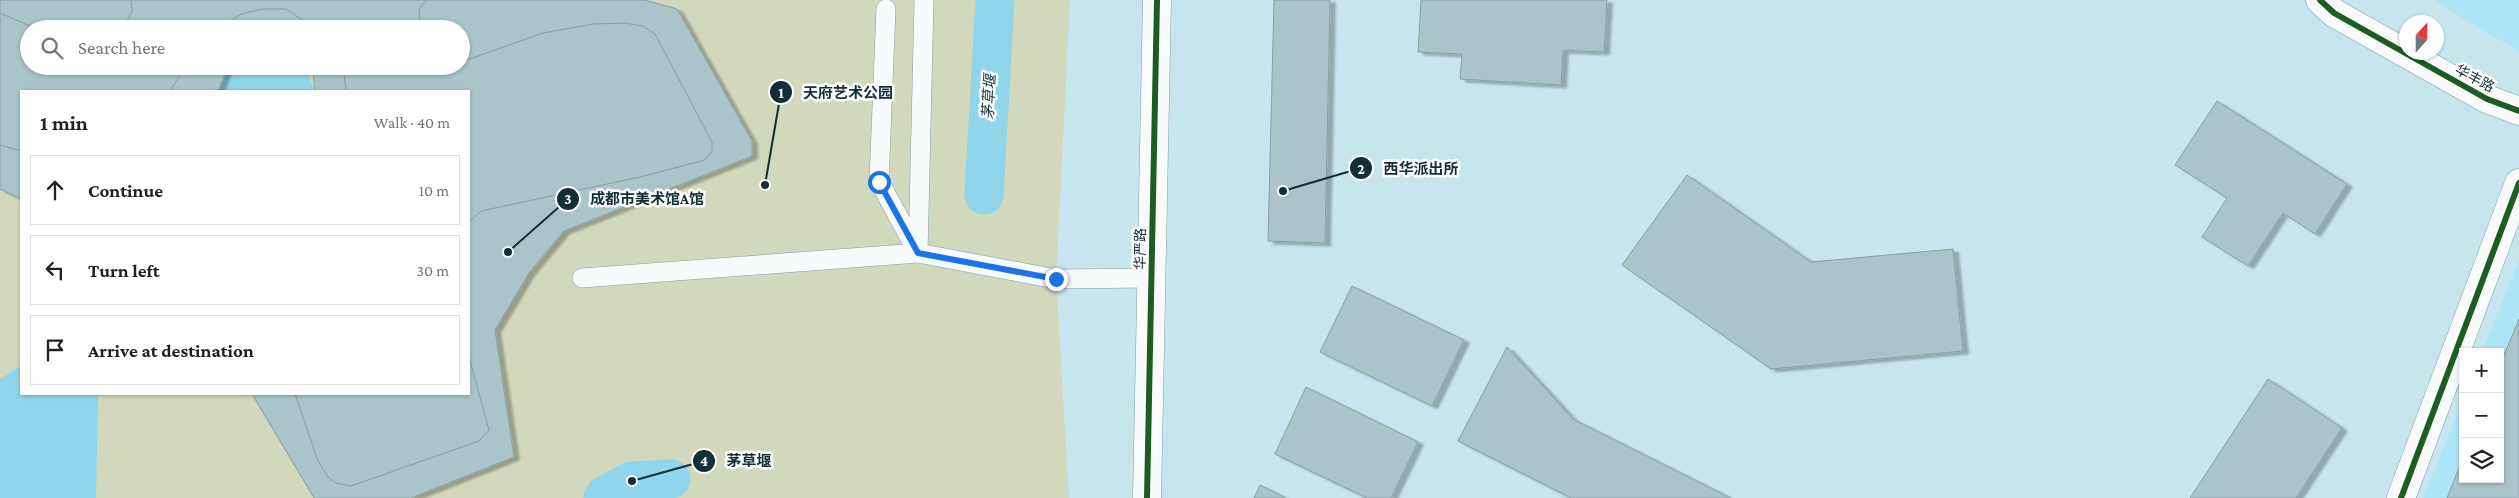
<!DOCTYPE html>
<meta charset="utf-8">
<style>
:root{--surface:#fff;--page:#f6f6f6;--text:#202124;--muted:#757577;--line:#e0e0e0}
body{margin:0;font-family:"Crimson Pro","Noto Sans SC",serif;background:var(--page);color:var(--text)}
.controls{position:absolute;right:15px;bottom:15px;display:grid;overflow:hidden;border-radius:0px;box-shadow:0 1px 4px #0004}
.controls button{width:45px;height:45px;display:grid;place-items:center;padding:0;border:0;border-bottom:1px solid var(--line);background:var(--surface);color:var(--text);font:25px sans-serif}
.compass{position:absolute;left:2399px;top:15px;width:45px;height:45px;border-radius:50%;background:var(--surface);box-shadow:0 1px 4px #0004;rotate:21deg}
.stop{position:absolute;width:15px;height:15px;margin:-11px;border:4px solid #1a73e8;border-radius:50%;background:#fff}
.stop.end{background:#1a73e8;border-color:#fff;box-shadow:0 1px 5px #0008}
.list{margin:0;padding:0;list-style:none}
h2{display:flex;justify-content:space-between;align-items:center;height:65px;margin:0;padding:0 20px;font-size:21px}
h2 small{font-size:16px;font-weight:400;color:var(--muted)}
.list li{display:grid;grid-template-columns:32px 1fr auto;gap:15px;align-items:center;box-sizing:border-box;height:70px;margin:0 10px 10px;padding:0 10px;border:1px solid var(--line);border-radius:0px}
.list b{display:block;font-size:19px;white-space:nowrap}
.list em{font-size:16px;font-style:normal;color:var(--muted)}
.icon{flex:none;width:28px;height:28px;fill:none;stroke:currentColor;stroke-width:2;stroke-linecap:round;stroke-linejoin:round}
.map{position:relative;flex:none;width:2519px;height:498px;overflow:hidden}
.search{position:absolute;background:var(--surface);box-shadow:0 1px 4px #0004;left:20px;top:20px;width:450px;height:55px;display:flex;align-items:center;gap:12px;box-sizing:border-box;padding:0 18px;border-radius:28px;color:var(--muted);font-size:19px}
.panel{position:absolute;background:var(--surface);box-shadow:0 1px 4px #0004;left:20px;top:90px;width:450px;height:305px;border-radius:0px}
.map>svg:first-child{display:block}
.built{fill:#ade5f6}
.green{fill:#d1d8bb;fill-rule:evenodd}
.water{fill:#90d5e9}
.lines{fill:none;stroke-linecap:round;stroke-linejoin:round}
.canal{stroke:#90d5e9;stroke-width:39}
.building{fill:#a9c5ca;stroke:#86a1a5;filter:url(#shadow)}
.lane-casing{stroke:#849fa6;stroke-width:20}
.street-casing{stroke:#849fa6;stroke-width:29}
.secondary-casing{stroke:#849fa6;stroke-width:29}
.lane{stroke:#f7fbfc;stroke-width:19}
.street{stroke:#f7fbfc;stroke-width:28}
.secondary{stroke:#f7fbfc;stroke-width:28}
.cycleway-casing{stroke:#fff;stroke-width:9}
.cycleway{stroke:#1b5e20;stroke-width:6}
.route{stroke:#1a73e8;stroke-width:6}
.labels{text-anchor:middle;stroke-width:5;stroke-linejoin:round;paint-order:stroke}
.street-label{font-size:14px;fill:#122e36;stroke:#fff}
.water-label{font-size:15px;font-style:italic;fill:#0f3843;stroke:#fff}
.leader{fill:none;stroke:#122e36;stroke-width:2}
.callout-dot{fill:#122e36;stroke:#fff;stroke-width:2}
.mark-label{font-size:15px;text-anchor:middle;font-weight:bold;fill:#fff}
.callout-label{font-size:15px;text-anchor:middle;font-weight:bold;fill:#122e36;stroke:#fff;stroke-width:5;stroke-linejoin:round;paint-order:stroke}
</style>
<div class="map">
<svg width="2519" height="498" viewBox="0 0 2519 498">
<defs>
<filter id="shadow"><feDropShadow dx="5.5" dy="3" stdDeviation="1" flood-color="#0004"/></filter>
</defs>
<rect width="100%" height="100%" fill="#c7e5ee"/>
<g class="built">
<polygon points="2435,0 2519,0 2519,51 2470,23"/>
<polygon points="2519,260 2519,498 2423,498 2463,400 2463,479 2500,479 2500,352 2482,352"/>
</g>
<path class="green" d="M0,0h1070l-14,279 13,219h-1069zM29,29h432v37h-432zM21,91h448v303h-448z"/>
<g class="water">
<polygon points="223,66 302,66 306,70 315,91 210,91 216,75"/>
<polygon points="21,366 21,394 98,394 96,498 0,498 0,379"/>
</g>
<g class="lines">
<g class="canal">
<polyline points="984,195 995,0"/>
<polyline points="603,498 605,495 632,481 671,479"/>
</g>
</g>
<g class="building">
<polygon points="0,0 645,0 677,9 752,141 752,156 564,231 529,273 495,330 514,457 411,498 314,498 252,394 469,394 469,91 315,91 313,73 309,66 461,66 461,29 29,29 29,66 228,66 218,91 21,91 21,199 0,189"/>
<polygon points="131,0 427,0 419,9 420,29 316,29 286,9 263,9 241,14 218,29 122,29 132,12"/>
<polygon points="1274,0 1330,0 1325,243 1268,241"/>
<polygon points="1421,0 1607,0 1604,52 1563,50 1561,85 1460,79 1462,54 1418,52"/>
<polygon points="0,13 37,29 29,29 29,66 186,66 170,91 21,91 21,151 0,145"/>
<polygon points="625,23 643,26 655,34 712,142 712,151 705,160 640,177 481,211 469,222 469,91 346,91 343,66 461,66 461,62 543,33 593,24"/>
<polygon points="2217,101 2347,184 2315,234 2283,213 2248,266 2202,237 2227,198 2175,165"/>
<polygon points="1687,175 1811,262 1953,249 1963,351 1771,369 1622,265"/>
<polygon points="1352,286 1464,340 1432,406 1320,352"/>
<polygon points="2519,319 2519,498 2447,498 2463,458 2463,479 2500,479 2500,365"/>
<polygon points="1507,347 1573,419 1731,498 1571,498 1458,441"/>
<polygon points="469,357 489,430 479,441 351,486 336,483 328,477 318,461 295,394 469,394"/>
<polygon points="2268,379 2342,428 2296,498 2190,498"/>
<polygon points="1306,387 1418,442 1391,498 1367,498 1275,454"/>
<polygon points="1260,485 1286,498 1254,498"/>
</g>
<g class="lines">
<g class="lane-casing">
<g id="lane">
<polyline points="886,9 879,181 918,253 924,0"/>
<polyline points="582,278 918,253 1056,279 1152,278"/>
</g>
</g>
<g class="street-casing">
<g id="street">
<polyline points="2320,0 2334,13 2487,99 2519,111"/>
<polyline points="2401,498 2519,183"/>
</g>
</g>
<g class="secondary-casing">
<polyline id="secondary" points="1147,498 1157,0"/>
</g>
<use href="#lane" class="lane"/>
<use href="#street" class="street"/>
<use href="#secondary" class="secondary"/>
<g class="cycleway-casing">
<g id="cycleway">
<polyline points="2320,0 2334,13 2487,99 2519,111"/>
<polyline points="1147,498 1157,0"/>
<polyline points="2401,498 2519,183"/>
</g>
</g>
<use href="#cycleway" class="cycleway"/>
</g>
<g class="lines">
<polyline class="route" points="879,182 918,253 1056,279"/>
</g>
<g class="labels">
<g class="street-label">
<text transform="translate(2475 78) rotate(28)" y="5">华丰路</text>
<text transform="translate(1140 249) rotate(-89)" y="5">华严路</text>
</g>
<g class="water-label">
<text transform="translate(989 97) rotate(-87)" y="5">茅草堰</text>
</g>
</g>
<path class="leader" d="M765 185L781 92M1283 191L1361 168M508 252L568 199M632 481L704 461"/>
<g class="callout-dot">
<circle cx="765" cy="185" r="5"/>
<circle cx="1283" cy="191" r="5"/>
<circle cx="508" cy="252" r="5"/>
<circle cx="632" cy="481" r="5"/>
<circle cx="781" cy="92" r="12"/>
<circle cx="1361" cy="168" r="12"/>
<circle cx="568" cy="199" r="12"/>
<circle cx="704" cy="461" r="12"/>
</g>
<g class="mark-label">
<text x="781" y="98">1</text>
<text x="1361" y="174">2</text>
<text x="568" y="204">3</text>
<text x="704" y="466">4</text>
</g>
<g class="callout-label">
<text x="848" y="98">天府艺术公园</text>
<text x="1421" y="174">西华派出所</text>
<text x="647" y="204">成都市美术馆A馆</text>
<text x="749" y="466">茅草堰</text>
</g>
</svg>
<div class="controls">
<button>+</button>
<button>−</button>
<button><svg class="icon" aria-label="layers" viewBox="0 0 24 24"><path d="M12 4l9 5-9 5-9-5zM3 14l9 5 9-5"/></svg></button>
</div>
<svg class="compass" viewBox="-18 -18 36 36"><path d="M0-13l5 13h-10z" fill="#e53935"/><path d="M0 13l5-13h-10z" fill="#757577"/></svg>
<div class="stop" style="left:879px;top:182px"></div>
<div class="stop end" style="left:1056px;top:279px"></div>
<div class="search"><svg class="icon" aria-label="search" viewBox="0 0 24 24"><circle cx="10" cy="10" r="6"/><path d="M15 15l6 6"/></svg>Search here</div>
<section class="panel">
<h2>1 min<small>Walk · 40 m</small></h2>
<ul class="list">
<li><svg class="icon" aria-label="ahead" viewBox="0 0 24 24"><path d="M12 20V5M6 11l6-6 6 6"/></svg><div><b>Continue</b></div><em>10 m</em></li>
<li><svg class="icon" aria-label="left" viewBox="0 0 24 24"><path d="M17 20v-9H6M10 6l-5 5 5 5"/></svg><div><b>Turn left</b></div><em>30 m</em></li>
<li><svg class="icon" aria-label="arrive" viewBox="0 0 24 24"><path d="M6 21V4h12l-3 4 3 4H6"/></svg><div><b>Arrive at destination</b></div></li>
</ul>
</section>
</div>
